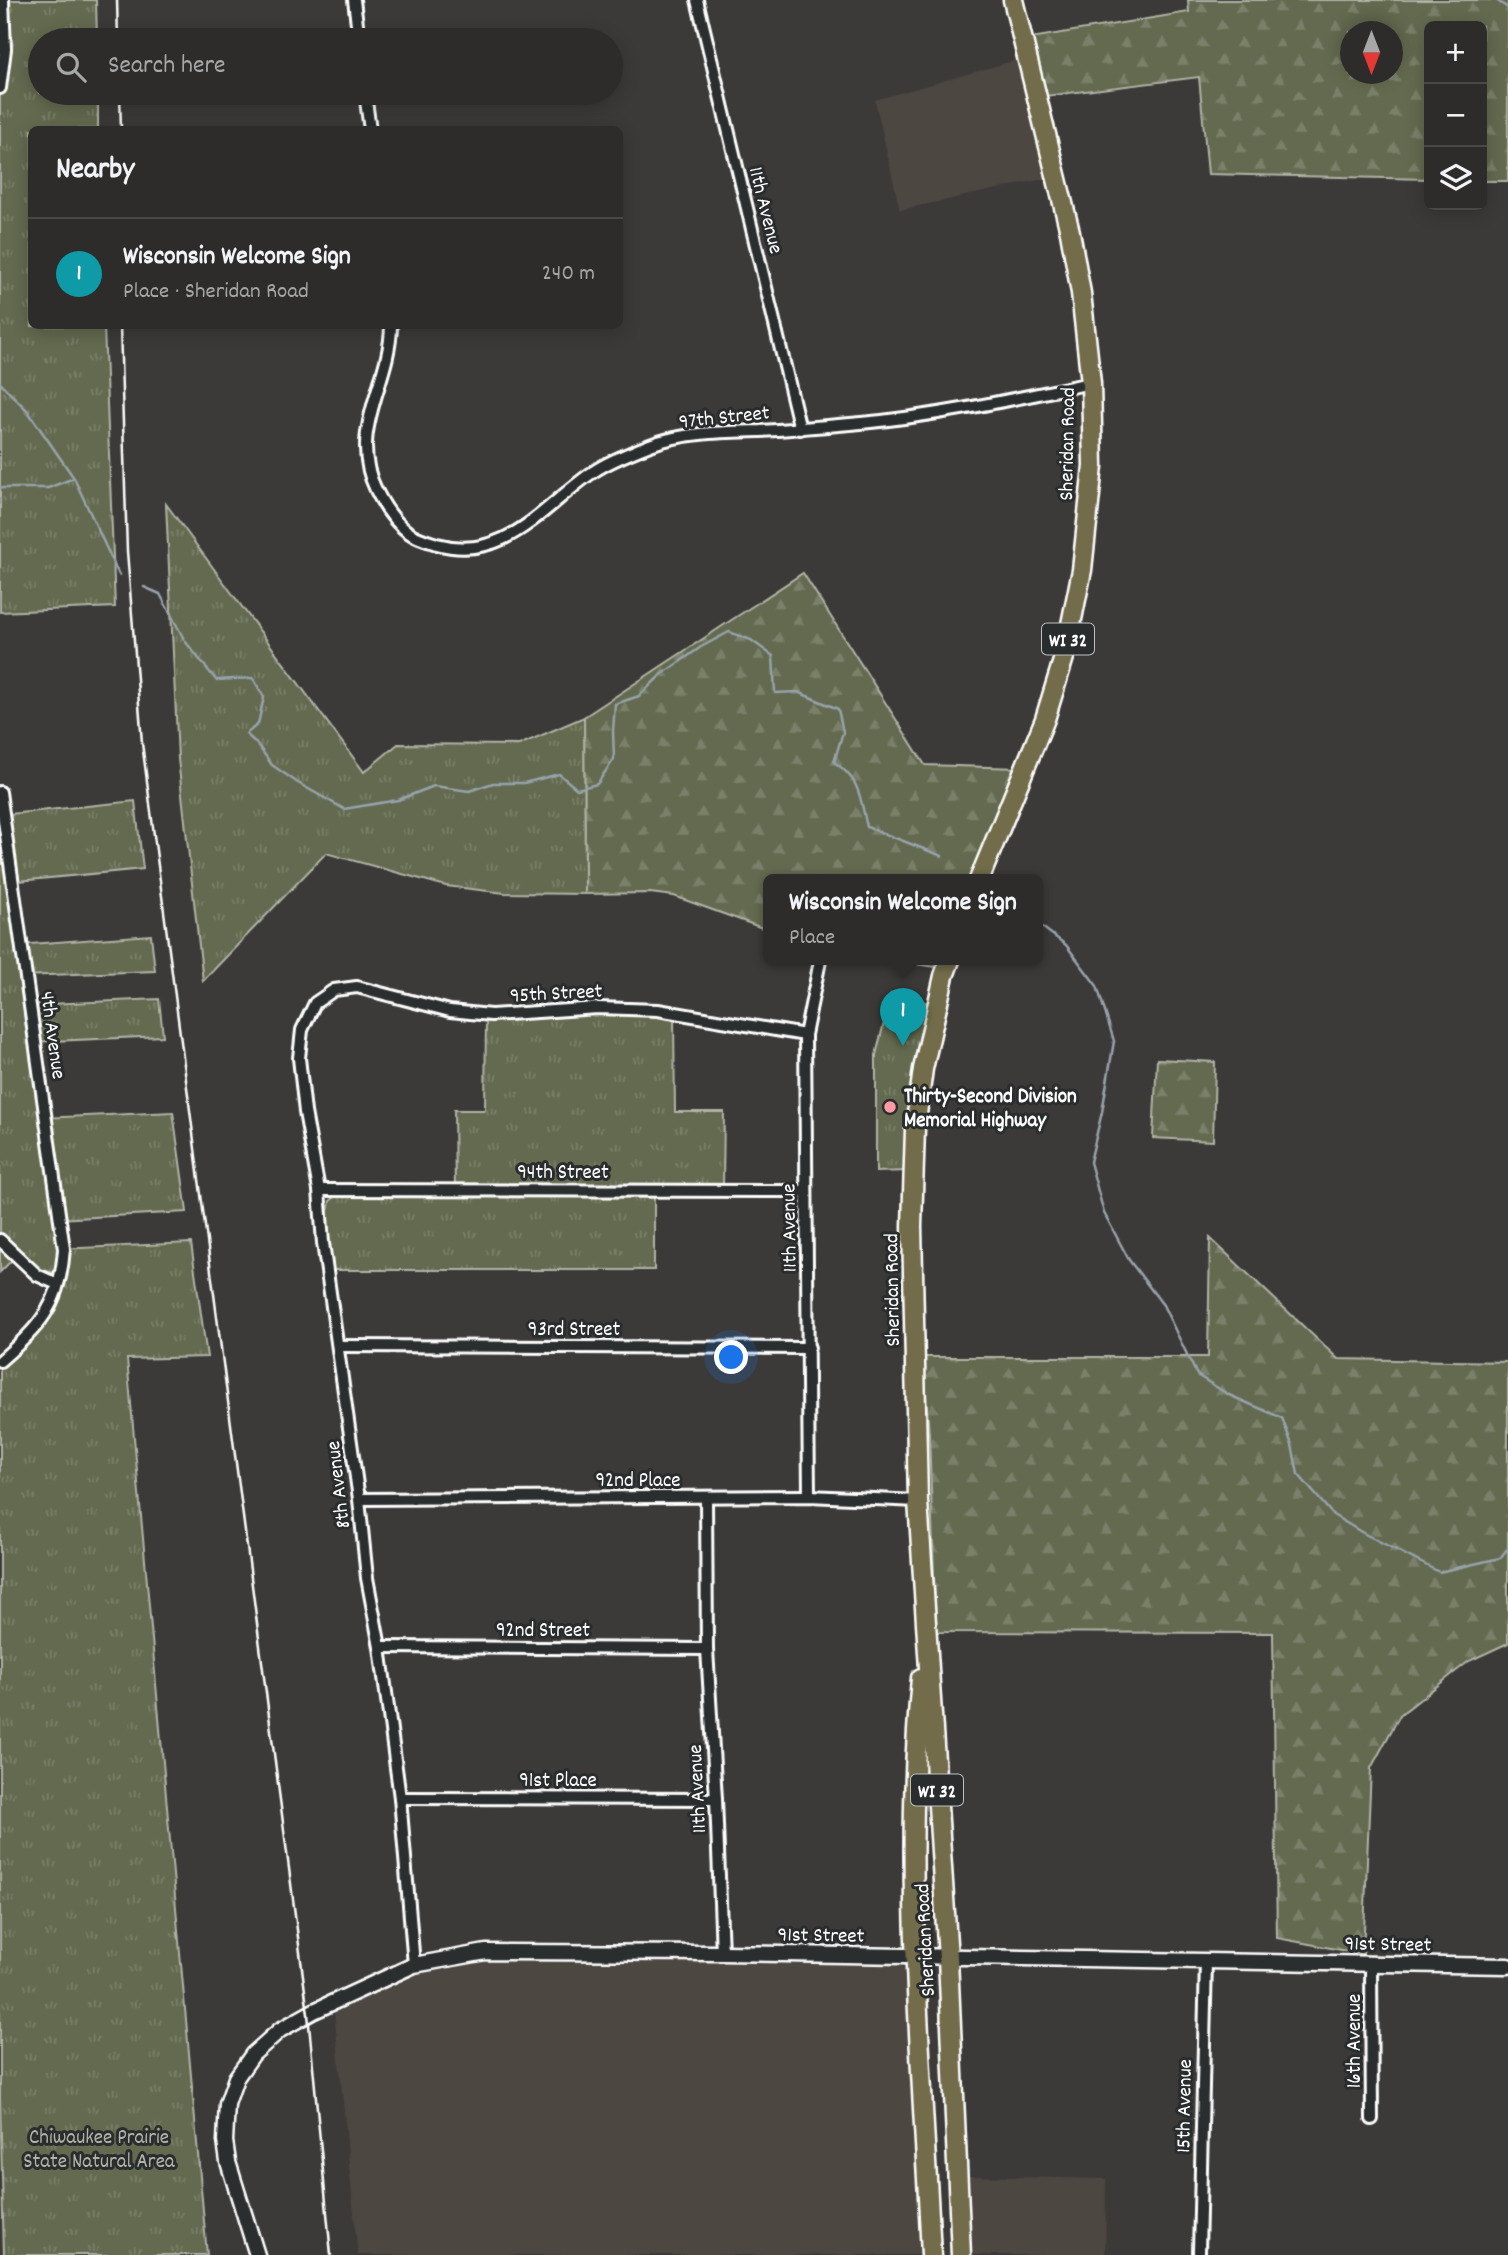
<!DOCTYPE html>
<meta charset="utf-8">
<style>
:root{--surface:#2d2c2a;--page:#353432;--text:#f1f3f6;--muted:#a7a7a8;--line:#484847;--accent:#ff9aa2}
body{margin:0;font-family:Dekko,sans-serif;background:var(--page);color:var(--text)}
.controls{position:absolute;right:21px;top:21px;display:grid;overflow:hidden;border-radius:10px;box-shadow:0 4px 18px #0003}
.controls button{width:63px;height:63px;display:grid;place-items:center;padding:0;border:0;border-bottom:2px solid var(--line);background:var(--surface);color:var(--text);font:35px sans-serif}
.compass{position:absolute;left:1340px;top:21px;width:63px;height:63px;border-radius:50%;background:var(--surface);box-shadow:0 4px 18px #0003;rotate:180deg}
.you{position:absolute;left:732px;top:1358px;width:24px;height:24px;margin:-18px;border:5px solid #fff;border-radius:50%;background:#1a73e8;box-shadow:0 0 0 10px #1a73e833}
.badge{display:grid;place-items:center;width:46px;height:46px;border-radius:50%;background:var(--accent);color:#fff;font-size:23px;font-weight:700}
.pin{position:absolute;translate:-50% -58px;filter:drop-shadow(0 2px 4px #0008)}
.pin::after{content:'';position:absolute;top:37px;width:24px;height:21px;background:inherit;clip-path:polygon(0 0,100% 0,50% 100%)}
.popup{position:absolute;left:763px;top:874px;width:280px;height:91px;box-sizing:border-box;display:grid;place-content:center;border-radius:10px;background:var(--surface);filter:drop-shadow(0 2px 5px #0005);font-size:23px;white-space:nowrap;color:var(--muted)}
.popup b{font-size:26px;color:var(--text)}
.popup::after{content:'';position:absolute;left:50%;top:100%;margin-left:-14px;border:14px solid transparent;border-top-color:var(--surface)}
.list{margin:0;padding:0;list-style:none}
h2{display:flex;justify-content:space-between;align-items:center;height:91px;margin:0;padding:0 28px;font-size:30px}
h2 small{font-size:23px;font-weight:400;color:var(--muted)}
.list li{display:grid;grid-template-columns:46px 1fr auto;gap:21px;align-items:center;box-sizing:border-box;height:112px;padding:0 28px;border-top:2px solid var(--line)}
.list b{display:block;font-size:26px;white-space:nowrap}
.list p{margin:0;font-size:23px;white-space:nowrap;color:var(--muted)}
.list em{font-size:23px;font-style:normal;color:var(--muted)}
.icon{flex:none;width:38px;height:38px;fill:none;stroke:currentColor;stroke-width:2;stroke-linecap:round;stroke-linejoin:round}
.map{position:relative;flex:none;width:1508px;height:2255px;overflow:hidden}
.search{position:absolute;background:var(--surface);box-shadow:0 4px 18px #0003;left:28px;top:28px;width:595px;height:77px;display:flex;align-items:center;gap:18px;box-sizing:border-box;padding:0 24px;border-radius:38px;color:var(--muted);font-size:26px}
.panel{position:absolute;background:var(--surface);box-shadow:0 4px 18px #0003;left:28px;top:126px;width:595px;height:203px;border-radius:10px}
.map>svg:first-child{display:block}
.built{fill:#4d4743}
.forest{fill:url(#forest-firs);stroke:#b1b4a7;stroke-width:2;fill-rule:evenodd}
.park{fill:url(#park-tufts);stroke:#b1b4a7;stroke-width:2}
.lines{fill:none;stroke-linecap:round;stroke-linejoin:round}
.stream{stroke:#97a3ac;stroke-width:2.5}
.minor-casing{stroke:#fff;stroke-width:16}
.tertiary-casing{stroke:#fff;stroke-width:19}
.primary-casing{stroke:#fff;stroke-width:23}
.minor{stroke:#2a2d2e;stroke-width:10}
.tertiary{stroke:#2a2d2e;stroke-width:14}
.primary{stroke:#726c4b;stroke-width:18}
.rail{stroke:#fff;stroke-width:2.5}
.poi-dot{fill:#ff9aa2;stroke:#2a2d2e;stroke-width:2.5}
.labels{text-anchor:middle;stroke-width:6;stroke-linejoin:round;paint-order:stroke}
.shield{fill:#2a2d2e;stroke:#bfc0c0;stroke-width:2}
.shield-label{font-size:19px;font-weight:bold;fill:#fff}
.street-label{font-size:21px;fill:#fff;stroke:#2a2d2e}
.poi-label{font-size:21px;font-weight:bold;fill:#fff;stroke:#2a2d2e;text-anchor:start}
.park-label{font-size:21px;fill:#b1b4a7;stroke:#2a2d2e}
</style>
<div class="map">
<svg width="1508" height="2255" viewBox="0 0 1508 2255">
<defs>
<pattern id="forest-firs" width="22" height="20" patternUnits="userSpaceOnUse" patternTransform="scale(1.75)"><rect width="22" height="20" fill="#636a4f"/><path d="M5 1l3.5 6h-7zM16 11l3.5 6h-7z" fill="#7a8069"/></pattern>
<pattern id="park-tufts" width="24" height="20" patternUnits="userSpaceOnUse" patternTransform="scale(1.75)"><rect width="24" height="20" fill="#636a4f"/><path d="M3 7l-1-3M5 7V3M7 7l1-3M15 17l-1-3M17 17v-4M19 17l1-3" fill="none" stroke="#7a8069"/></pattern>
</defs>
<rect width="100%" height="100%" fill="#3c3a38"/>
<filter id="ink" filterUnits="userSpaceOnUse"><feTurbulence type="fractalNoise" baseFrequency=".0143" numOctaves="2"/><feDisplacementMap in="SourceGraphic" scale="14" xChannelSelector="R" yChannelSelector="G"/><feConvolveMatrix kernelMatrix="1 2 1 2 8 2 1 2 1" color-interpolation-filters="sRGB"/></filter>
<g filter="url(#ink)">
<g class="built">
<polygon points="1024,58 1052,177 900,210 875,100"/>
<polygon points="543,1956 894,1963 902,1965 908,1975 910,1992 921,2255 358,2255 334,2009 403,1978 425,1971 488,1959"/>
<polygon points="967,2176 1106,2179 1105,2255 971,2255"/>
</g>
<g class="forest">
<path d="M1188,0h320v181h-26v-155h-53v153l-221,-5 -9,-97 -154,19 -14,-58 158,-26zM1350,32h42v42h-42z"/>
<polygon points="803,573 925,765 1019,768 970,880 768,880 768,930 674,896 650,893 585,894 584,717"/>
<polygon points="888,960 944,960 942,968"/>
<polygon points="1157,1059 1215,1062 1213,1141 1153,1138"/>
<polygon points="1210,1238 1338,1359 1508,1362 1508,1643 1469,1661 1400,1715 1371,1768 1363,1954 1277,1938 1273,1633 936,1632 929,1434 923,1357 1208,1357"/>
</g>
<g class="park">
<polygon points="0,0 96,0 97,40 40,40 40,93 98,93 98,129 32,130 32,326 104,326 115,607 0,612"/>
<polygon points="166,504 364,772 398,744 519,745 584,717 585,894 505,893 446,886 326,853 203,981 178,759"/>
<path d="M135,801l8,68 -135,13 9,63 134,-10 4,36 -133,5 4,29 133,-6 4,37 -132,6 11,76 131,-6 14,100 -130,7 2,30 132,-6 16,114 -80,2 80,896h-203l-4,-158v-732c40,-33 47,-39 65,-89l-32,-9 -15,-13 -18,18v-457z"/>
<polygon points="891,994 932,1004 908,1171 876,1172 876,1055"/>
<polygon points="613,1012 674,1017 675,1112 724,1112 723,1186 654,1186 654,1270 333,1270 326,1222 330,1201 338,1195 455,1194 454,1110 485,1110 486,1018"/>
</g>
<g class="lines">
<g class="stream">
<polyline points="1496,0 1508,8"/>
<polyline points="0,383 27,410 74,478 119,575"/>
<polyline points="0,488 48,488 74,478"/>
<path d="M144,587l16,7 25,47 31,39 37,-2 11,19 -6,27 -12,10 11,10 15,21 26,18 46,26 54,-9 36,-14 35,5 24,-8h31l35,-9 18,15 20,-5 17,-25 -1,-28 2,-27 24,-8 22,-21 40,-28 28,-15 22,8 22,16 2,37 23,-1 40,17 5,23 -9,30c27,18 26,36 33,65l75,29"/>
<polyline points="1038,924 1066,945 1097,986 1114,1041 1102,1112 1090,1162 1104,1213 1129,1260 1163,1305 1197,1375 1229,1395 1282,1418 1292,1445 1298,1474 1333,1515 1363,1533 1439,1572 1500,1558 1508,1548"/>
</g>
<g class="minor-casing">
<g id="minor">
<polyline points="354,0 359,40"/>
<polyline points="697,0 800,429"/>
<polyline points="0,88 5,49 3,0"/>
<polyline points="365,93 370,130"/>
<path d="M391,326c-1,58 -44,105 -15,164 8,16 17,31 32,42 8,6 19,9 29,12 69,19 106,-38 156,-72 16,-11 39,-20 57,-27 33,-13 76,-13 110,-14 34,-2 67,-5 101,-8 77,-7 153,-24 230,-40"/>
<path d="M0,792l64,457c-4,57 -24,77 -64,112"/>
<polyline points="319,1190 806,1191"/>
<polyline points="0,1240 37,1275 57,1284"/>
<polyline points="339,1346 809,1348"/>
<polyline points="809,1496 805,1035 820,961"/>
<polyline points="706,1498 707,1649 716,1799 722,1953"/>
<polyline points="359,1499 809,1496 918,1501"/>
<polyline points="380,1647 707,1649"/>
<polyline points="400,1798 716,1799"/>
<polyline points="1371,1964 1372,2119"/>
<polyline points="414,1965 400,1798 380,1647 367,1578 359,1499 323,1243 319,1190 305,1112 299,1058 302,1030 315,1003 334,990 357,987 450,1011 491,1015 598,1008 658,1010 805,1035"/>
<polyline points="1199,2252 1206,1961"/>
</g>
</g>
<g class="tertiary-casing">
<polyline id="tertiary" points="257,2255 228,2162 225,2141 227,2104 236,2078 253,2054 280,2030 314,2011 414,1965 486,1952 722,1953 1508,1966"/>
</g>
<g class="primary-casing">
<g id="primary">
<polyline points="979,880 1045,719 1065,654 1082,570 1093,466 1091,383 1081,293 1070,232 1013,0"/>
<polyline points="950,960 944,976 923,1069 915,1129 912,1226 918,1501 948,1958 961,2255"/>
<path d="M921,1678c-18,192 1,385 10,577"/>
</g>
</g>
<use href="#minor" class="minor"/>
<use href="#tertiary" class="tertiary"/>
<use href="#primary" class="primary"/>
<g class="rail">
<polyline points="117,0 118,40"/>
<polyline points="120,93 121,130"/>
<polyline points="120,326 127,551 142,743 308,2014 331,2255"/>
</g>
</g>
</g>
<circle class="poi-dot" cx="890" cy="1107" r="7"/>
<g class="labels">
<g class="shield">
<rect x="1042" y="623.5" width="52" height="31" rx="5"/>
<rect x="911" y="1774.5" width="52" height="31" rx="5"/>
</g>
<g class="shield-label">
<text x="1068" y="646">WI 32</text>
<text x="937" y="1797">WI 32</text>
</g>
<g class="street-label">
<text transform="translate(767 210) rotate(76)" y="7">11th Avenue</text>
<text transform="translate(724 416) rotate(-6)" y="7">97th Street</text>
<text transform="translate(1066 444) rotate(-89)" y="7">Sheridan Road</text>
<text transform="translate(556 992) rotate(-3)" y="7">95th Street</text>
<text transform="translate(54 1035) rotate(82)" y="7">4th Avenue</text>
<text x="563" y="1178">94th Street</text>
<text transform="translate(788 1228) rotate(-91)" y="7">11th Avenue</text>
<text transform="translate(891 1290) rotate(-91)" y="7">Sheridan Road</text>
<text x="574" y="1335">93rd Street</text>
<text x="638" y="1486">92nd Place</text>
<text transform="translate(337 1485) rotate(-97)" y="7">8th Avenue</text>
<text x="543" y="1636">92nd Street</text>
<text x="558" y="1786">91st Place</text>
<text transform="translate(696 1789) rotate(-93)" y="7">11th Avenue</text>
<text transform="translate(821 1934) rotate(1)" y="7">91st Street</text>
<text transform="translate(924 1940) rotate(-93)" y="7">Sheridan Road</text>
<text transform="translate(1388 1943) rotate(1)" y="7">91st Street</text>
<text transform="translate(1353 2041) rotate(-90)" y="7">16th Avenue</text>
<text transform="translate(1183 2106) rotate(-89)" y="7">15th Avenue</text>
</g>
<g class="poi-label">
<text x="904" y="1102">Thirty-Second Division<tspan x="904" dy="24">Memorial Highway</tspan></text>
</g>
<g class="park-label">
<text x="99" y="2143">Chiwaukee Prairie<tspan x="99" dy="24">State Natural Area</tspan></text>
</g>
</g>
</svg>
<div class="controls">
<button>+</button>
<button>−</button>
<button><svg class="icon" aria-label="layers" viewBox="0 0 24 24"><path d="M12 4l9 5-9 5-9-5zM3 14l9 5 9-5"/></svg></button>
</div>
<svg class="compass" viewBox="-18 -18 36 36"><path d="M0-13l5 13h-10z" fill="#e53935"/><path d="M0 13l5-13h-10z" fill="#a7a7a8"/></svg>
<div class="you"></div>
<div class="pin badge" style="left:903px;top:1046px;background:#0f9aa8">1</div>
<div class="popup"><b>Wisconsin Welcome Sign</b>Place</div>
<div class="search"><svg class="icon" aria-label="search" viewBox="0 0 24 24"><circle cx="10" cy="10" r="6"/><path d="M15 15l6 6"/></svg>Search here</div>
<section class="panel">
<h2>Nearby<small></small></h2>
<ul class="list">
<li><span class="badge" style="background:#0f9aa8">1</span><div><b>Wisconsin Welcome Sign</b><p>Place · Sheridan Road</p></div><em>240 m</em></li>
</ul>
</section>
</div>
